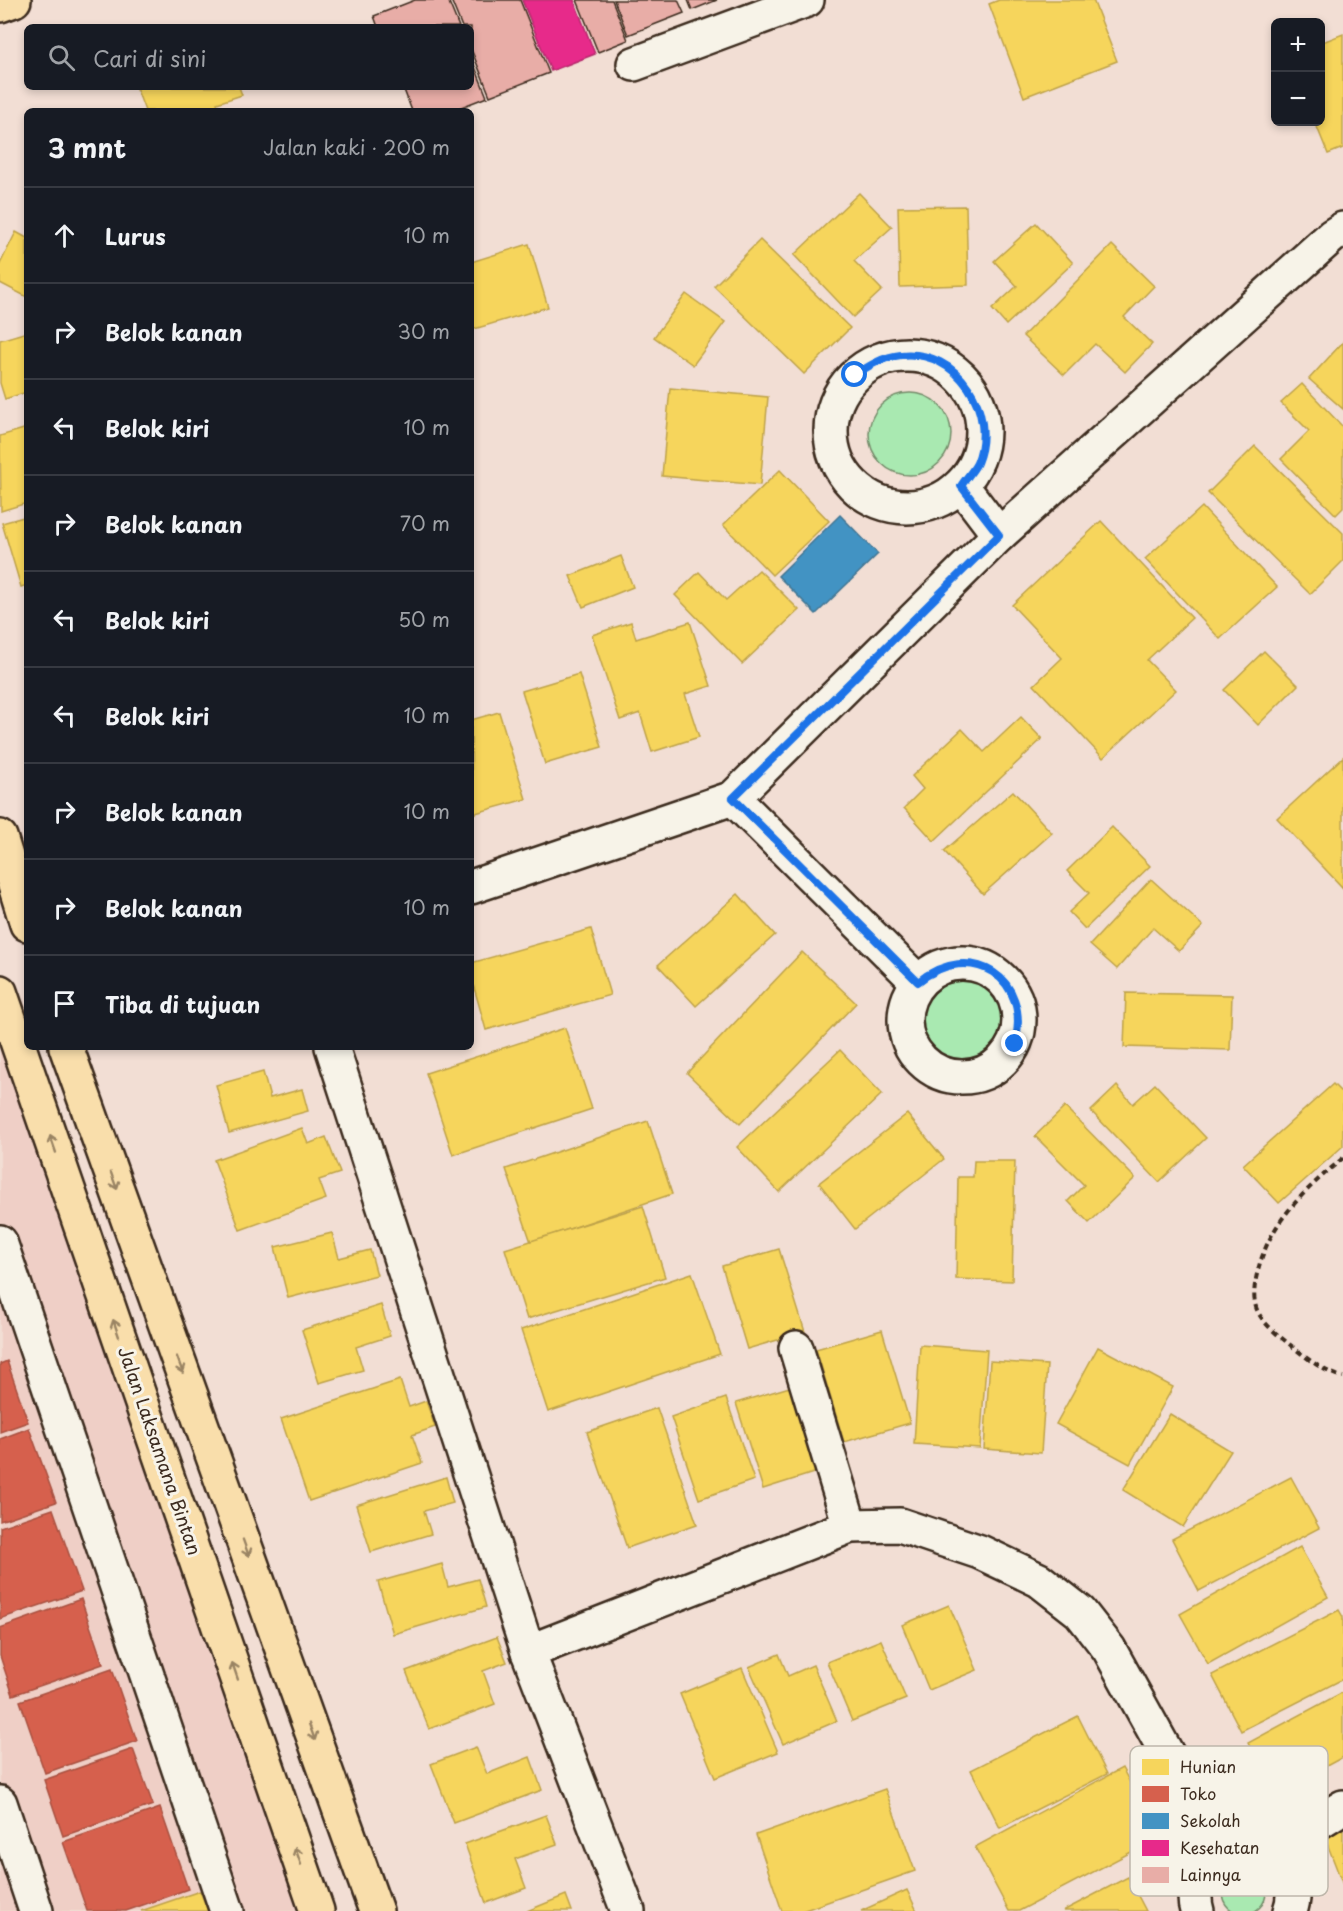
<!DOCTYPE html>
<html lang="id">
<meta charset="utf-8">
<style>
:root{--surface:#171b24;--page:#242831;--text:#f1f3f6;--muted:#9ea1a6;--line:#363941}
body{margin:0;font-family:"Playpen Sans",sans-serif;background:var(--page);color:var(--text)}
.controls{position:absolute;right:18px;top:18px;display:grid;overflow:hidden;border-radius:9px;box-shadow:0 3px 9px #0003}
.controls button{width:54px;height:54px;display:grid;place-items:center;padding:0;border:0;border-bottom:2px solid var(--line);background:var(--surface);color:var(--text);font:30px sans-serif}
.stop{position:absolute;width:18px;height:18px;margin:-14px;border:4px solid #1a73e8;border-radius:50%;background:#fff}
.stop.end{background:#1a73e8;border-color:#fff;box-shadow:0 2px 6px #0008}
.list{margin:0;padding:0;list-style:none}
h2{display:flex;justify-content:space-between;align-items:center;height:78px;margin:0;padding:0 24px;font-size:26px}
h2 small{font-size:20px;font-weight:400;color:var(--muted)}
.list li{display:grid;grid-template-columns:39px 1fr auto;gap:18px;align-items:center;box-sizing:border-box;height:96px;padding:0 24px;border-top:2px solid var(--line)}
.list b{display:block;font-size:22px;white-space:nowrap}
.list em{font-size:20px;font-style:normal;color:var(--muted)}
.icon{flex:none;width:33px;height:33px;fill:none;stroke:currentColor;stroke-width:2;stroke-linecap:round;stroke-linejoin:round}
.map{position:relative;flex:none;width:1343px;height:1911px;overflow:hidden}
.search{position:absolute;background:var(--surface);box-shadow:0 3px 9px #0003;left:24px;top:24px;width:450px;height:66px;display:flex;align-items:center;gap:15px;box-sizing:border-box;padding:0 21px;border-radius:9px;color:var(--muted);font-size:22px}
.panel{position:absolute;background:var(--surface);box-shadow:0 3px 9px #0003;left:24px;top:108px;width:450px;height:942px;border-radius:9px}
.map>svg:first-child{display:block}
.built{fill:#efcfc6}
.green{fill:#a9e9b1;stroke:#728a68;stroke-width:1.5}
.homes{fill:#f6d55c;stroke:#bea249;stroke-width:1.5}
.shops{fill:#d6604d;stroke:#a8503f;stroke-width:1.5}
.schools{fill:#4393c3;stroke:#417492;stroke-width:1.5}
.health{fill:#e7298a;stroke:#b3296a;stroke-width:1.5}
.building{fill:#e8ada7;stroke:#3b2a1e;stroke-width:1.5}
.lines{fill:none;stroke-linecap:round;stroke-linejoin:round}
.minor-casing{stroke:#3b2a1e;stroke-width:38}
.major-casing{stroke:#3b2a1e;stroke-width:38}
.path{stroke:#3b2a1e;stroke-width:4;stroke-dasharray:6 4.5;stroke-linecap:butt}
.minor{stroke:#f7f3e8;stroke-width:33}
.major{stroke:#f9deab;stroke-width:33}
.oneway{stroke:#9a8464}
.route{stroke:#1a73e8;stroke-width:8}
.labels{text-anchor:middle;stroke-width:6;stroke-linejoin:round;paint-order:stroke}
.street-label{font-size:18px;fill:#3b2a1e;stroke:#f7f3e8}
.key{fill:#f7f3e8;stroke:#bfb7ab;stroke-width:1.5}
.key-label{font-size:16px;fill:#3b2a1e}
</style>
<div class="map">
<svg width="1343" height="1911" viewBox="0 0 1343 1911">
<rect width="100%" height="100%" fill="#f2ded4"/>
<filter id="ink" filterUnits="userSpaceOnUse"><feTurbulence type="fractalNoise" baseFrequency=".0167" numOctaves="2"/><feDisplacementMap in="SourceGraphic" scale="12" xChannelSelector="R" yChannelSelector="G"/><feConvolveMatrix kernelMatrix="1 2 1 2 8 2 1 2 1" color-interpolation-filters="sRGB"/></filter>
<g filter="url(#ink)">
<polygon class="built" points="0,1039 325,1911 0,1911"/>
<g class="green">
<circle cx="910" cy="434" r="41"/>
<circle cx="963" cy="1022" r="41"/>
<circle cx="1244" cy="1892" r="22"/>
</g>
<g class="homes">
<polygon points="999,0 1093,0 1117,61 1024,97 989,4"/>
<polygon points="1343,34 1343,148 1328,154 1315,122 1320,122 1320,43"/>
<polygon points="136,87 239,87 242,95 217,103 220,111 145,111"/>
<polygon points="859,193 892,227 854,261 882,290 853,317 794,255"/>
<polygon points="966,206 968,285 900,287 898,207"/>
<polygon points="1036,223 1073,263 1006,325 992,309 1017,286 994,261"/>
<polygon points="16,232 27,238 27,297 0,283 0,264"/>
<polygon points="760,240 850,328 804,374 714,286"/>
<polygon points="529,244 548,307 471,330 471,262"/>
<polygon points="1112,245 1154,286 1124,317 1152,344 1125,372 1095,344 1064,375 1023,336"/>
<polygon points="686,294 725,322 693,365 654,337"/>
<polygon points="27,332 27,392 5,399 0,383 0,340"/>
<polygon points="1343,342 1343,409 1309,379"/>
<polygon points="1302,384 1343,427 1343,508 1336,515 1281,459 1309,431 1281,403"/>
<polygon points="670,388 768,397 760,485 662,476"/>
<polygon points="27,428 27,503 1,511 0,436"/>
<polygon points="1255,446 1343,533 1343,561 1310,594 1208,493"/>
<polygon points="780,470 829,521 772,575 723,525"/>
<polygon points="1202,507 1277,587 1220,639 1145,559"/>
<polygon points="27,516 27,585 21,587 2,523"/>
<polygon points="1101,521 1192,618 1147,660 1176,690 1103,758 1034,685 1062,658 1012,605"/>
<polygon points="621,556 633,587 583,607 570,576"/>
<polygon points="759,570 799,610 742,664 675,595 699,572 726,600"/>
<polygon points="631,622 636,639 690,622 711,686 685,694 699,737 652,752 640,713 620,720 592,635"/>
<polygon points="1264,651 1298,685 1258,725 1224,690"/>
<polygon points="579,674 602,747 545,764 522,691"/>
<polygon points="499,712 526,799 472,814 471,720"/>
<polygon points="1021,717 1042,739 934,841 904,808 923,789 912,776 962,729 984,752"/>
<polygon points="1343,757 1343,888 1277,818"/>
<polygon points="1013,791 1052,833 983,894 944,851"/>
<polygon points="1112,827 1150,866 1085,929 1069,912 1089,893 1067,871"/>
<polygon points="1151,879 1203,926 1179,951 1153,928 1117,969 1090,945"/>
<polygon points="738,894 775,935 696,1006 658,965"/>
<polygon points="591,929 610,995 486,1030 471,977 471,963"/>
<polygon points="802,952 856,1003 740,1124 687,1073"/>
<polygon points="1126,993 1232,995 1230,1050 1124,1047"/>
<polygon points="565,1028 592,1109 453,1155 426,1073"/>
<polygon points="840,1050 882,1094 779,1192 737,1147"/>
<polygon points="263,1072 270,1098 302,1089 308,1111 229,1133 216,1085"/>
<polygon points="1155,1084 1206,1138 1159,1182 1091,1111 1117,1086 1133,1104"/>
<polygon points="1333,1084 1343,1094 1343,1146 1279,1203 1243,1165"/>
<polygon points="1065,1107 1135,1178 1089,1223 1068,1201 1084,1185 1035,1136"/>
<polygon points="907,1114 944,1159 855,1229 819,1183"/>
<polygon points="648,1121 672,1194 531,1242 506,1169"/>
<polygon points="302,1128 308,1144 326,1137 340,1173 319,1180 326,1199 240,1230 214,1160"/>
<polygon points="974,1161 1015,1161 1012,1281 956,1279 958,1177 973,1177"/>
<polygon points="643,1206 665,1277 527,1319 505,1249"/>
<polygon points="332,1233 339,1258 370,1250 377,1275 288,1298 275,1247"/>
<polygon points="779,1249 805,1332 747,1349 722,1266"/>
<polygon points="692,1273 720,1354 548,1412 521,1330"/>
<polygon points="381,1305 390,1336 356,1347 363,1370 319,1383 302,1330"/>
<polygon points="882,1330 910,1423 844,1442 816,1349"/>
<polygon points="920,1345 987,1350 980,1448 914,1444"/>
<polygon points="1098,1347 1173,1387 1130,1464 1056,1424"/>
<polygon points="990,1361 1047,1365 1041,1453 984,1449"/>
<polygon points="400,1380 409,1407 426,1401 435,1427 412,1435 422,1463 309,1501 281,1419"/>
<polygon points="793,1386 820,1471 763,1489 736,1403"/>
<polygon points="726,1398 754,1480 699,1499 671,1417"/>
<polygon points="657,1408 697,1524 627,1548 587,1432"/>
<polygon points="1170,1414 1231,1451 1183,1527 1123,1490"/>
<polygon points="446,1477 453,1503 424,1511 431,1534 371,1552 356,1505"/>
<polygon points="1291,1477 1319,1528 1199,1591 1172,1539"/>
<polygon points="1300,1547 1328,1597 1208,1664 1180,1614"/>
<polygon points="442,1564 448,1587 478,1579 486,1607 393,1634 378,1582"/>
<polygon points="949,1605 977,1670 929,1690 902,1625"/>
<polygon points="1339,1610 1343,1617 1343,1679 1241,1731 1212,1675"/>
<polygon points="497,1637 507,1662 483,1671 495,1704 429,1729 406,1671"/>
<polygon points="881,1640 906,1699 852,1721 827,1662"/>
<polygon points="779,1654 788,1676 813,1665 837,1721 783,1744 749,1667"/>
<polygon points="742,1668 778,1752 715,1778 680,1694"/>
<polygon points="1343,1692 1343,1757 1275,1794 1248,1743"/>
<polygon points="1078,1716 1107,1774 1000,1828 971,1770"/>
<polygon points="476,1747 487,1774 530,1757 542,1790 454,1823 431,1764"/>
<polygon points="1122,1768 1160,1837 1019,1911 1009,1911 975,1847"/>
<polygon points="885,1789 915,1871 802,1911 782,1911 756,1835"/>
<polygon points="546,1815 557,1844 515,1859 526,1888 486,1903 465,1844"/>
<polygon points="1343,1825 1343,1885 1323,1833"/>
<polygon points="1128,1877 1146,1911 1063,1911"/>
<polygon points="907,1890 917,1911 861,1911"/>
<polygon points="200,1891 208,1911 141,1911"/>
<polygon points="566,1895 572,1911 527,1911"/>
</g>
<g class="shops">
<polygon points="7,1361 28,1422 0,1432 0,1364"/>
<polygon points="29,1428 56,1502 0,1521 0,1439"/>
<polygon points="53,1509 82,1591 0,1619 0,1527"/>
<polygon points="81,1599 103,1664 13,1695 0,1656 0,1628"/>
<polygon points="112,1669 137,1741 45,1773 20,1701"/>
<polygon points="133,1749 153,1805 63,1836 44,1780"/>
<polygon points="160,1808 188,1889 126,1911 87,1911 63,1842"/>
</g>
<polygon class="schools" points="840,515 878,554 816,614 778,576"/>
<polygon class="health" points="522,0 574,0 595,54 551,71"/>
<g class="building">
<polygon points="415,0 448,0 459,27 378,27 374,16"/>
<polygon points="451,0 520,0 549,73 490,96 471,49 471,27 462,27"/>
<polygon points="577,0 612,0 628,40 598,52"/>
<polygon points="614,0 678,0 684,13 628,35"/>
<polygon points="688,0 717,0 692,10"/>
<polygon points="471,57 487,97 451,111 412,111 403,87 471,87"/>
</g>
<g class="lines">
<g class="minor-casing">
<g id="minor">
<polyline points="634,64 807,0"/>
<circle cx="907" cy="431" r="76"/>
<polyline points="961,485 999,535"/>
<polyline points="733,798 918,982"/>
<polyline points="471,887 733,798 999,535 1332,236 1343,229"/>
<circle cx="962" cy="1020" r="57"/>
<polyline points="332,1047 528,1652 628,1911"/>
<polyline points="0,1242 227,1911"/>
<polyline points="796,1348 850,1526"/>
<polyline points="528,1652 850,1526 900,1525 980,1552 1039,1580 1080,1612 1109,1649 1222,1853"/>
<polyline points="0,1803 36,1911"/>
<polyline points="1267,1854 1343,1807"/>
<path d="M1197,1911c-4,-13 -2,-29 6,-40 33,-45 106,-12 87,40"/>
</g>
</g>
<g class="major-casing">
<g id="major">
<polyline points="0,5 14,0"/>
<polyline points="0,837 27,924"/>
<polyline points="0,992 317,1911"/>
<polyline points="66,1047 376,1911"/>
</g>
</g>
<path class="path" d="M1343,1158c-39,33 -74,64 -86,116 -3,13 -5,28 2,40 7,12 19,21 29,29 16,13 35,29 55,34"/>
<use href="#minor" class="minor"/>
<use href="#major" class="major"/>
</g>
<defs><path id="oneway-shaft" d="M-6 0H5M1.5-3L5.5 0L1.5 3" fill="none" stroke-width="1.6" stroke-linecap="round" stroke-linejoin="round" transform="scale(1.5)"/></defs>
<g class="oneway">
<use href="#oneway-shaft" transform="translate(53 1144) rotate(-109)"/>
<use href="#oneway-shaft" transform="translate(114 1181) rotate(70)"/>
<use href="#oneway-shaft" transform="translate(116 1328) rotate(-109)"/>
<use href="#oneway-shaft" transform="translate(180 1365) rotate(70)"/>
<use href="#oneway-shaft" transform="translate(246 1548) rotate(70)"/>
<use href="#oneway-shaft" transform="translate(235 1671) rotate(-109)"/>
<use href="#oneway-shaft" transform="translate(312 1732) rotate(70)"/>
<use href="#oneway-shaft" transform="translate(298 1856) rotate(-109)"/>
</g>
</g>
<g class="lines" filter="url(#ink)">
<path class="route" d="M855,375c15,-10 28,-18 46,-20 57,-6 97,57 76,108 -4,8 -11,15 -16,23l38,49 -266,263 185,184c53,-43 114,-4 97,62"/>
</g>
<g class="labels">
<g class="street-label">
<text transform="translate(159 1451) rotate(71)" y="6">Jalan Laksamana Bintan</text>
</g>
</g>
<rect x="1130" y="1746" width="198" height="150" rx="9" class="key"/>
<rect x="1142" y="1759" width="27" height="16" fill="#f6d55c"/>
<rect x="1142" y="1786" width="27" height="16" fill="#d6604d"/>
<rect x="1142" y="1813" width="27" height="16" fill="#4393c3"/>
<rect x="1142" y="1840" width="27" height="16" fill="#e7298a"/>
<rect x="1142" y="1867" width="27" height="16" fill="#e8ada7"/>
<g class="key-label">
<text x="1180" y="1773">Hunian</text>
<text x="1180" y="1800">Toko</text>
<text x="1180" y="1827">Sekolah</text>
<text x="1180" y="1854">Kesehatan</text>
<text x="1180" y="1881">Lainnya</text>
</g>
</svg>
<div class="controls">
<button>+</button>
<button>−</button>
</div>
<div class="stop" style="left:855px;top:375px"></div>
<div class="stop end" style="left:1015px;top:1044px"></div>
<div class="search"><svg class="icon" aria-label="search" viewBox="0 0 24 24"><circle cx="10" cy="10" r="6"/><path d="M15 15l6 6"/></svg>Cari di sini</div>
<section class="panel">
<h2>3 mnt<small>Jalan kaki · 200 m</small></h2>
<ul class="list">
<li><svg class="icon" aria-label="ahead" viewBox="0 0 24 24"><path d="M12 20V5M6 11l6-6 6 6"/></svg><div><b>Lurus</b></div><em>10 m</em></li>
<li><svg class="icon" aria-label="right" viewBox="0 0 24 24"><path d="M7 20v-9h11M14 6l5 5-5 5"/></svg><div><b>Belok kanan</b></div><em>30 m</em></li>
<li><svg class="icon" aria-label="left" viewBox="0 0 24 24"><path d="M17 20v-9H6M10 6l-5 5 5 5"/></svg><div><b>Belok kiri</b></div><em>10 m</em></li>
<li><svg class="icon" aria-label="right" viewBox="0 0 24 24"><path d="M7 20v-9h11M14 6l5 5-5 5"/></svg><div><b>Belok kanan</b></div><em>70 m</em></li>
<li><svg class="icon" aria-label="left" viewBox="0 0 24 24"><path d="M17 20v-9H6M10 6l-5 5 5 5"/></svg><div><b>Belok kiri</b></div><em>50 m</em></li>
<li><svg class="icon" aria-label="left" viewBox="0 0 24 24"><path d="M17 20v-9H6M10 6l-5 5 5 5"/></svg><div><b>Belok kiri</b></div><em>10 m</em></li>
<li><svg class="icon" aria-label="right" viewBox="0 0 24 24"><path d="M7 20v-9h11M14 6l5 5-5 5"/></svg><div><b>Belok kanan</b></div><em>10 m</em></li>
<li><svg class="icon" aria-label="right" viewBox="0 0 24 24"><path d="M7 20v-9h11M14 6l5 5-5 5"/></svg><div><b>Belok kanan</b></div><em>10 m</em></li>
<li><svg class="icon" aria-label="arrive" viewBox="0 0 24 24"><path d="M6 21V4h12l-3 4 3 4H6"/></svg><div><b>Tiba di tujuan</b></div></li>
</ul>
</section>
</div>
